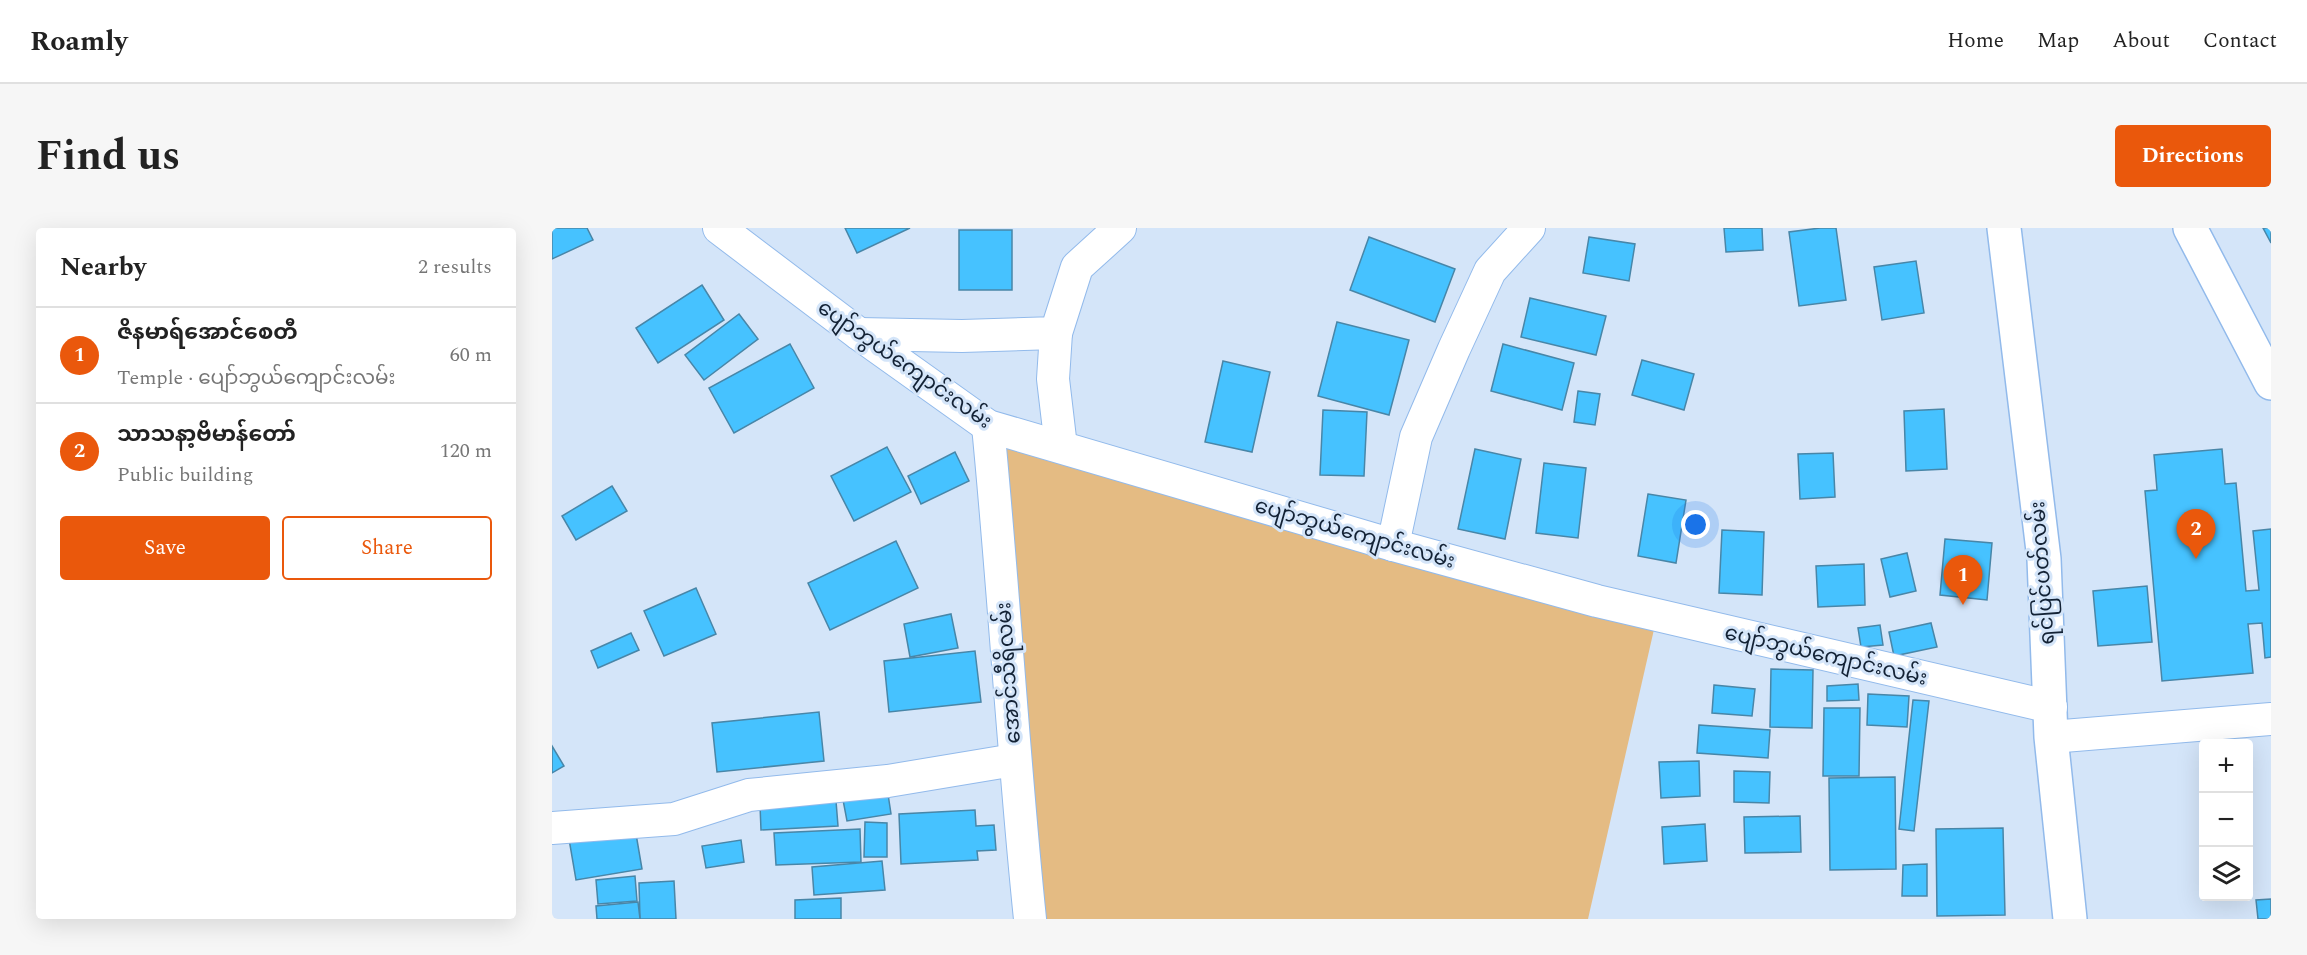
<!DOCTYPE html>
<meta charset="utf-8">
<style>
:root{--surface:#fff;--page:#f6f6f6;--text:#222;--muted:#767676;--line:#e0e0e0;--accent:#ea580c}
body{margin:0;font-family:Spectral,"Noto Sans Myanmar",serif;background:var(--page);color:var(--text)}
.controls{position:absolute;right:18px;bottom:18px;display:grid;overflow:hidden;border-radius:6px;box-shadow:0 6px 24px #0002}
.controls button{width:54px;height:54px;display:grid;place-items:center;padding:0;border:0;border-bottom:2px solid var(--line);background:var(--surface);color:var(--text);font:30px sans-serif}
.you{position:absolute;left:1144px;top:297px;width:21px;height:21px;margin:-15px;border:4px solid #fff;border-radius:50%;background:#1a73e8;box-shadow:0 0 0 9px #1a73e833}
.badge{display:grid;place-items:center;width:39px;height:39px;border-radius:50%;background:var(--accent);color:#fff;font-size:20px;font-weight:700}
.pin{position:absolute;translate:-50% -50px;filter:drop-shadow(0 2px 3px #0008)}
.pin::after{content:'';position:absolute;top:32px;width:21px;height:18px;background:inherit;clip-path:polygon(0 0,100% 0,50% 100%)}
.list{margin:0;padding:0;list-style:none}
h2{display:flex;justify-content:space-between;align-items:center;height:78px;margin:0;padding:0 24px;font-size:26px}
h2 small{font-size:20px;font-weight:400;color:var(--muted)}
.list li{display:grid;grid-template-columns:39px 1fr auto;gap:18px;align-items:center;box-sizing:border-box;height:96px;padding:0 24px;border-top:2px solid var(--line)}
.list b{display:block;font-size:22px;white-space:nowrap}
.list p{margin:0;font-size:20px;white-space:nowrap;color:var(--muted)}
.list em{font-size:20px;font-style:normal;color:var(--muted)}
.actions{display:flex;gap:12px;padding:18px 24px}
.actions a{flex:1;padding:14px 0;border:2px solid var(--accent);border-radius:6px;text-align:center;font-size:21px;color:var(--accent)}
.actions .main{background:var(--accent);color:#fff}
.icon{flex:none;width:33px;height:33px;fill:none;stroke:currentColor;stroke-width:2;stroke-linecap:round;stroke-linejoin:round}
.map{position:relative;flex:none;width:1719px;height:691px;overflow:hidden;border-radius:6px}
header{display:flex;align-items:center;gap:36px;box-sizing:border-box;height:84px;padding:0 30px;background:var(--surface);border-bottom:2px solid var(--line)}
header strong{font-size:28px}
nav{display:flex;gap:33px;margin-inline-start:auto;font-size:21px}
.intro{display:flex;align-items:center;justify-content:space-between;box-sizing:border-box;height:144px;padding:0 36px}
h1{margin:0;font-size:42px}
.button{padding:15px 27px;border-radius:6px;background:var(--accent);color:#fff;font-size:21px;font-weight:700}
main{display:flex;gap:36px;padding:0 36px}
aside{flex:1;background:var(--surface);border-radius:6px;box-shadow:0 6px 24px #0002}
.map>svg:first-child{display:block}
.green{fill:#e4bb83}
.building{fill:#46c2ff;stroke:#4886a8;stroke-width:1.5}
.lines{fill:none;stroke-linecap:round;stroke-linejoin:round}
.minor-casing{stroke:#92baeb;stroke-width:34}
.tertiary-casing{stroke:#92baeb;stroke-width:36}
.minor{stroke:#fff;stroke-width:32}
.tertiary{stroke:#fff;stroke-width:33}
.labels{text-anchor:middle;stroke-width:6;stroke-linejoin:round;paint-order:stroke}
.street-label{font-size:21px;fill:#132235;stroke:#d4e5f9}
</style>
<header>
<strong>Roamly</strong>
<nav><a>Home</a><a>Map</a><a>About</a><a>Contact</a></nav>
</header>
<div class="intro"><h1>Find us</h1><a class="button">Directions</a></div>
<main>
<aside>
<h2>Nearby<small>2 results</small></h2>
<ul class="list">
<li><span class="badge">1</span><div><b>ဇိနမာရ်အောင်စေတီ</b><p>Temple · ပျော်ဘွယ်ကျောင်းလမ်း</p></div><em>60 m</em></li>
<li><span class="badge">2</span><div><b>သာသနာ့ဗိမာန်တော်</b><p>Public building</p></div><em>120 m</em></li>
</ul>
<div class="actions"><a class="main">Save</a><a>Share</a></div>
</aside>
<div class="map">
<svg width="1719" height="691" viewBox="0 0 1719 691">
<rect width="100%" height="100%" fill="#d4e5f9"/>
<polygon class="green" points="454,217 1103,397 1036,691 491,691 452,255"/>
<g class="building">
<polygon points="0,0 35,0 41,12 0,31"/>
<polygon points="293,0 358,0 305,25"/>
<polygon points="1172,0 1210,0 1211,22 1174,24"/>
<polygon points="1268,0 1284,0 1294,72 1247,78 1237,4"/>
<polygon points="1711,0 1719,0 1719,15"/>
<rect x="407" y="2" width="53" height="60"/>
<polygon points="817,9 903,41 883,94 798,62"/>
<polygon points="1037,9 1083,16 1077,53 1031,45"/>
<polygon points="1364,33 1372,85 1330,92 1322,39"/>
<polygon points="150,57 172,92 106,135 84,100"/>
<polygon points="978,70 1054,88 1044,127 969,109"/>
<polygon points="187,86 206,111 152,152 133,127"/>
<polygon points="785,94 857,112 837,187 766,168"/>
<polygon points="238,116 262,160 182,205 157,160"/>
<polygon points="951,116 1022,135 1010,182 939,163"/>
<polygon points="1090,132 1142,146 1132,182 1080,167"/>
<polygon points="671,133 718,144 700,224 653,214"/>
<polygon points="1026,163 1048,166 1043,197 1022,194"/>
<polygon points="1392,181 1395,241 1354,243 1352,183"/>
<polygon points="771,182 815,184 812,248 768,247"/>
<polygon points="335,219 359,264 302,293 279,248"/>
<polygon points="923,221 969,231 953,311 906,301"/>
<polygon points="1670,221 1673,256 1684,255 1694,363 1707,362 1701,303 1719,301 1719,429 1713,430 1710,395 1696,396 1701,445 1610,453 1593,263 1605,262 1602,227"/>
<polygon points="403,224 417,253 369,276 356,248"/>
<polygon points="1281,225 1283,269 1248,271 1246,226"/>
<polygon points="992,235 1034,240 1026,310 984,305"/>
<polygon points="60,258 75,283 24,312 10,288"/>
<polygon points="1096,266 1134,272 1124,335 1086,328"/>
<polygon points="1170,302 1212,304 1210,367 1167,365"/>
<polygon points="1393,311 1440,315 1435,372 1388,367"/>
<polygon points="344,313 366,360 278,402 256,355"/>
<polygon points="1355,325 1364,363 1338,369 1329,331"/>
<polygon points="1312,336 1313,377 1266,379 1264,338"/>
<polygon points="1595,358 1600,414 1546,418 1541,363"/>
<polygon points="144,360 164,406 112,428 92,383"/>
<polygon points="399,386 406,420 358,429 352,396"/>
<polygon points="1379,395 1385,419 1342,428 1337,404"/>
<polygon points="1328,397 1331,417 1309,419 1306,400"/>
<polygon points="79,405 87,422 46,440 39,423"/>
<polygon points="423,423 429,474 337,484 332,433"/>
<polygon points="1219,441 1261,442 1260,500 1218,499"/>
<polygon points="1306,456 1307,472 1275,473 1275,458"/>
<polygon points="1162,457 1203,461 1200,488 1160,485"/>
<polygon points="1316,466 1357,468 1355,499 1315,497"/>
<polygon points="1361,472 1377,473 1362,603 1347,601"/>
<polygon points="1272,480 1308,480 1307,548 1271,548"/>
<polygon points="267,484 272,533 165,544 160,495"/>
<polygon points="1147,497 1218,502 1216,530 1145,525"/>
<polygon points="0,518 12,538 0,545"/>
<polygon points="1147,533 1148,568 1109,570 1107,534"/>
<polygon points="1182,543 1218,544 1217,575 1182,574"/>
<polygon points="1343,549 1344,641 1278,642 1277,550"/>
<polygon points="336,566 339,586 295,593 291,572"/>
<polygon points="284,573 286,598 209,602 208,577"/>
<polygon points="423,582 424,598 442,597 444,622 425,623 426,632 349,636 347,586"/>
<polygon points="1248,588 1249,624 1193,625 1192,589"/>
<polygon points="313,594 335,595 335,629 312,629"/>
<polygon points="1153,596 1155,633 1112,636 1110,599"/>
<polygon points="83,600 90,641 24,652 17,611"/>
<polygon points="1451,600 1453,687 1385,688 1384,601"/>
<polygon points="308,601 309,634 224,637 222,605"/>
<polygon points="189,612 192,634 154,640 150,618"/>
<polygon points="330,633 333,662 262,667 260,639"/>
<polygon points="1375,636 1375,668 1350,668 1351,637"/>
<polygon points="83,648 85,673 46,676 44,652"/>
<polygon points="122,653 124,691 88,691 87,655"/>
<polygon points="289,670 289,691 243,691 243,672"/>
<polygon points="1719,671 1719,691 1706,691 1704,672"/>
<polygon points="86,674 88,691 45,691 44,678"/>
</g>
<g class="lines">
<g class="minor-casing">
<g id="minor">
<polyline points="167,0 307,106 436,198 841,317 1045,373 1499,479"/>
<polyline points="504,105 501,151 509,219"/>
<polyline points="307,106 410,108 504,105 525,39 568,0"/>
<path d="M436,198c16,164 25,329 42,493"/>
<polyline points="841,317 864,209 902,121 938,43 977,0"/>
<polyline points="1499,509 1719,491"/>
<polyline points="0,600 122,591 197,567 336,553 462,532"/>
</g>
</g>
<g class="tertiary-casing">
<g id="tertiary">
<polyline points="1452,0 1492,331 1499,509 1518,691"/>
<polyline points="1638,0 1719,155"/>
</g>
</g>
<use href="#minor" class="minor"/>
<use href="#tertiary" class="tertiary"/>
</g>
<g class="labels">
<g class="street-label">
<text transform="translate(353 136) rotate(35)" y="7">ပျော်ဘွယ်ကျောင်းလမ်း</text>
<text transform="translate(803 305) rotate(16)" y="7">ပျော်ဘွယ်ကျောင်းလမ်း</text>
<text transform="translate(1490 345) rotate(-94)" y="7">ရင်ပြင်ပတ်လမ်း</text>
<text transform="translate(1274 427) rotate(13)" y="7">ပျော်ဘွယ်ကျောင်းလမ်း</text>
<text transform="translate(456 445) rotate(-94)" y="7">အောင်သီရိလမ်း</text>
</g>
</g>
</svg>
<div class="controls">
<button>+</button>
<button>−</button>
<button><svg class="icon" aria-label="layers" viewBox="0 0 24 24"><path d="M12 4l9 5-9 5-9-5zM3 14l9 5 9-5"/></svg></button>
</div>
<div class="you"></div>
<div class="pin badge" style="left:1411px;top:377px">1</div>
<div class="pin badge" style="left:1644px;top:331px">2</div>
</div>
</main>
